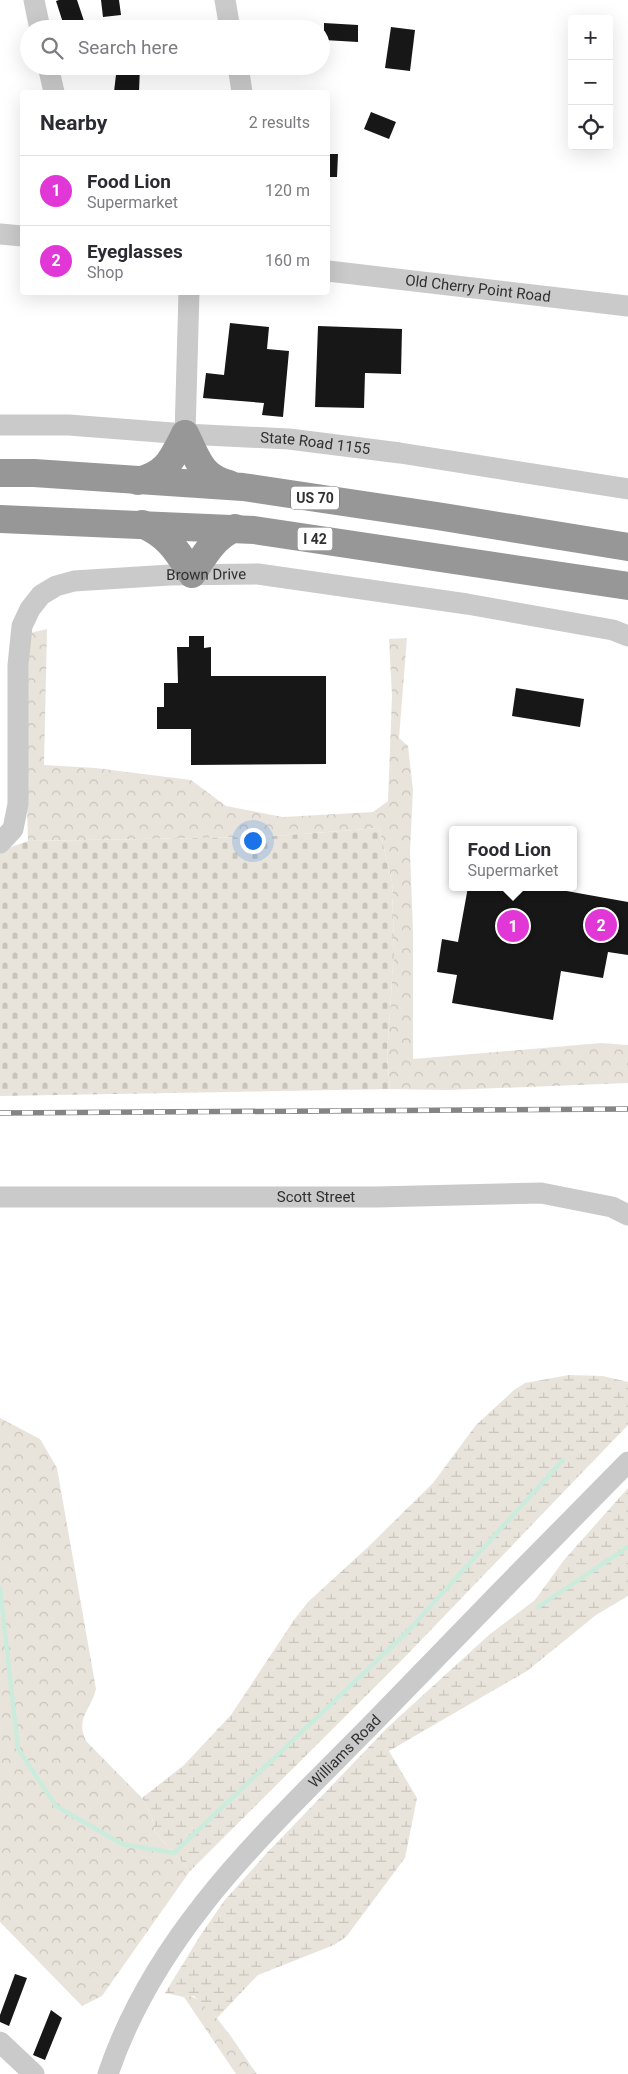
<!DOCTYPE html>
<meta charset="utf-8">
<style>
:root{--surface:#fff;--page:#f7f7f7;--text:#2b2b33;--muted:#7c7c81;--line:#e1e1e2;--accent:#e137d7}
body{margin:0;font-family:Roboto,sans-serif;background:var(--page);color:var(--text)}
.controls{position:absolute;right:15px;top:15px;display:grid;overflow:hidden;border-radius:5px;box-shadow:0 5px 20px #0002}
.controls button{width:45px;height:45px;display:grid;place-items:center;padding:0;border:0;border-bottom:1px solid var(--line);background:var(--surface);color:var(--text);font:25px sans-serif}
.you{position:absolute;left:252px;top:840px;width:18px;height:18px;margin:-12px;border:4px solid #fff;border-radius:50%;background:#1a73e8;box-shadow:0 0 0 8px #1a73e833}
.badge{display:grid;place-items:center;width:32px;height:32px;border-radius:50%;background:var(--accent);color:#fff;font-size:16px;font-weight:700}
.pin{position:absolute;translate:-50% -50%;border:2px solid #fff;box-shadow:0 1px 5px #0006}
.popup{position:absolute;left:449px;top:826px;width:128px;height:65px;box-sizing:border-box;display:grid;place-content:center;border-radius:5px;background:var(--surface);filter:drop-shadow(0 1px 4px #0005);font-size:16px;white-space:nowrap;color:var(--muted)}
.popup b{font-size:19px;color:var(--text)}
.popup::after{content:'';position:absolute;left:50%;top:100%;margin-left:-10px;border:10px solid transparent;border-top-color:var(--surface)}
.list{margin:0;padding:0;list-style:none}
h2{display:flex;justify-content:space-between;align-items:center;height:65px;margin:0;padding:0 20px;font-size:21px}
h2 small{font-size:16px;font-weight:400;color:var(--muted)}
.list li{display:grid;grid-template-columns:32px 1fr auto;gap:15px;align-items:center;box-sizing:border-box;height:70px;padding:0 20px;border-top:1px solid var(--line)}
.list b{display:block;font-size:19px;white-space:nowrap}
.list p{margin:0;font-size:16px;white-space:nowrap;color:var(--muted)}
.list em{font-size:16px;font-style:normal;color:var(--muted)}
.icon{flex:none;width:28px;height:28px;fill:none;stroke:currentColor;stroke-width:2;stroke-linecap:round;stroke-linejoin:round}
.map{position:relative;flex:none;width:628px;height:2074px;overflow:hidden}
.search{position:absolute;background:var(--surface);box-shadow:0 5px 20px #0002;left:20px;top:20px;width:310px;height:55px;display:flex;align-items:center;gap:12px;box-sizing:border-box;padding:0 18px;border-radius:28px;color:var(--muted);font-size:19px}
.panel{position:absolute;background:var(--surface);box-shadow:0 5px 20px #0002;left:20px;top:90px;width:310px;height:205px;border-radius:5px}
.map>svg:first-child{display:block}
.forest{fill:url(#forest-crowns)}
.wetland{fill:url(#wetland-marsh)}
.cemetery{fill:url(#cemetery-stones)}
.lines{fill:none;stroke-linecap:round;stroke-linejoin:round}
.stream{stroke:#cbecdc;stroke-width:4.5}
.building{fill:#171717}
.minor{stroke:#cacaca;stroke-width:21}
.highway{stroke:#979797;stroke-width:28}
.rail-casing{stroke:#858585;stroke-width:5.5}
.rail{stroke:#fff;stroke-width:4;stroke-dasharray:11;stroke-linecap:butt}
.labels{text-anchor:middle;stroke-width:5;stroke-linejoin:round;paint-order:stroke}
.shield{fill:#fff;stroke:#6e6e6e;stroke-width:1}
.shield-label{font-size:14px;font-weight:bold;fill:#303030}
.street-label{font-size:15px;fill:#303030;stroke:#fff}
</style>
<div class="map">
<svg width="628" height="2074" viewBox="0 0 628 2074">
<defs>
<pattern id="forest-crowns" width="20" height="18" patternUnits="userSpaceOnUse" patternTransform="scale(1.25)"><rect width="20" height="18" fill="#e9e4db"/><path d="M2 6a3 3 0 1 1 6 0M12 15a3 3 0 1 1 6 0" fill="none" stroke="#c8c4bc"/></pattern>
<pattern id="wetland-marsh" width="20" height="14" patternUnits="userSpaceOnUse" patternTransform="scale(1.25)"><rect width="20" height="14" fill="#e9e4db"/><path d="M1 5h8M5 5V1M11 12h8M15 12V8" fill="none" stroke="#c8c4bc"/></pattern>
<pattern id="cemetery-stones" width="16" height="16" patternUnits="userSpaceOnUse" patternTransform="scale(1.25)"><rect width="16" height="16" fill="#e9e4db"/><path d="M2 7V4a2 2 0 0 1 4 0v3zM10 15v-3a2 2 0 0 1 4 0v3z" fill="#c8c4bc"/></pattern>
</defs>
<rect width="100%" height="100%" fill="#fff"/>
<g class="forest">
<polygon points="47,629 44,765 95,768 191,780 226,806 283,817 373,812 388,801 392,696 389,639 407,638 399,738 408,746 413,790 410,852 413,932 413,1059 601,1043 628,1045 628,1083 448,1090 390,1089 387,1056 394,951 392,882 379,828 263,837 28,841 25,729 30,633"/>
<path d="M0,1418l40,21 17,29 39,221c-5,21 -21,29 -10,52l56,57 10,20 3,14 35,39 -88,125 -20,10 -82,-84z"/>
<path d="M189,1996c20,2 55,61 68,78h-21l-52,-77z"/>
</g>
<g class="wetland">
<polygon points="569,1375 603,1376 628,1382 628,1425 400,1662 190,1871 155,1832 152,1818 142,1798 184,1765 231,1715 294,1620 308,1602 368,1547 433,1483 476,1425 514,1390 525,1383"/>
<polygon points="628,1488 628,1596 596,1615 527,1671 389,1751 417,1798 405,1858 346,1937 334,1945 258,1975 217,2018 194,1996 184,1997 165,1993 200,1936 224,1901 266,1854 388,1727 490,1634 535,1600 564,1560"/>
</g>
<polygon class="cemetery" points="379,828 392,882 394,951 387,1056 390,1089 0,1096 0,851 28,841 263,837"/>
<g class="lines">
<g class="stream">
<polyline points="0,1588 18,1749 56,1806 122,1844 174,1853 408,1631 563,1460"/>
<polyline points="538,1607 628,1547"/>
</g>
</g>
<g class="building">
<polygon points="59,0 77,0 85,24 65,29 56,1"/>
<polygon points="101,0 119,0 121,15 103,17"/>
<polygon points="324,23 358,25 358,42 324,40"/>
<polygon points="391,27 415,30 410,71 385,68"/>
<polygon points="117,66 140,66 139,92 114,92"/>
<polygon points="371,112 396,122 389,139 364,129"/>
<polygon points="328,154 338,154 337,177 328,177"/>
<polygon points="230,323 269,327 267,349 289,351 283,417 262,415 264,403 203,398 206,373 224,375"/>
<polygon points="318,326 402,329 401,374 365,373 364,408 315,407"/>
<polygon points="189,636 204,636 204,648 211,647 211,676 326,676 326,764 191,765 191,729 157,729 157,707 164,707 164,683 178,683 177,647 189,647"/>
<polygon points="516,688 584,699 580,727 512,716"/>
<polygon points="468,887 544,887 628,902 628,955 608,952 603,978 561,971 553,1020 452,1003 457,975 437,972 442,939 458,942"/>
<polygon points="15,1974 27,1978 9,2026 0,2022 0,2015"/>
<polygon points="51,2010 62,2018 45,2060 33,2055"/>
</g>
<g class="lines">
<g class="minor">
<polyline points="34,0 40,29"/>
<polyline points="225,0 230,29"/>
<polyline points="48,66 54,92"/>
<polyline points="238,66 242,92"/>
<polyline points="0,234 22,236"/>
<path id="s1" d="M328,271l300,35"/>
<path id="s2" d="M0,425h69l116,9 104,5 111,14 228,36"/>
<polyline points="185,434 189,292"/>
<path id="s3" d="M0,843l13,-14 5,-25v-139l4,-39 8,-17 11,-14 15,-9 18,-5 96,-6 88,-1 209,30 146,26 15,6"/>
<path id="s4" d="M0,1197h376l165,-4 71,14 16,8"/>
<polyline points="0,2042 34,2074"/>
<path id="s5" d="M108,2074c49,-145 160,-244 264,-350 85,-88 170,-175 256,-262"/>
</g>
<g class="highway">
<path d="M185,434c13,25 15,42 44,50"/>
<polyline points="0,473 34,473 243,487 437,516 628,547"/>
<path d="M138,481c29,-7 34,-22 47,-47"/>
<polyline points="0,519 254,530 628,586"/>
<path d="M142,524c26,11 35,27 50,50 12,-18 22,-37 43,-46"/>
</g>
<g class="rail-casing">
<polyline id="rail" points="0,1113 628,1109"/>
</g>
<use href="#rail" class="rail"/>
</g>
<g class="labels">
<g class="shield">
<rect x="291" y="486.5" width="48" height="23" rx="4"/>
<rect x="297.5" y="527.5" width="35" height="23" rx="4"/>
</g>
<g class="shield-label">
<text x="315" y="503">US 70</text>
<text x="315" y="544">I 42</text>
</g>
<g class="street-label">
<text dy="5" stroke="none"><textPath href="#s1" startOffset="151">Old Cherry Point Road</textPath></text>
<text dy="5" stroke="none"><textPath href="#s2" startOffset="316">State Road 1155</textPath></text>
<text dy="5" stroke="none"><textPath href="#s3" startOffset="428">Brown Drive</textPath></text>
<text dy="5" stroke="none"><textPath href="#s4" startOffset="316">Scott Street</textPath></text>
<text dy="5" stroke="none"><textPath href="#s5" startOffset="404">Williams Road</textPath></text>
</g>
</g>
</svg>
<div class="controls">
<button>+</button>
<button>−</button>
<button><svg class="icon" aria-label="locate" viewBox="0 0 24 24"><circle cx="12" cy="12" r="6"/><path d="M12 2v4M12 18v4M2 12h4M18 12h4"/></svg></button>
</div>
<div class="you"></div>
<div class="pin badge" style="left:513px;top:926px">1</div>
<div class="popup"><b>Food Lion</b>Supermarket</div>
<div class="pin badge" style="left:601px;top:925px">2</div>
<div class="search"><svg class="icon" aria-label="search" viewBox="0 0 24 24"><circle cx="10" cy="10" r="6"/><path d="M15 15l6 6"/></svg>Search here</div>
<section class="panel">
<h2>Nearby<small>2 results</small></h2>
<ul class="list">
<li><span class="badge">1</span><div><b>Food Lion</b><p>Supermarket</p></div><em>120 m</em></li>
<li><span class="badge">2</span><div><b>Eyeglasses</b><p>Shop</p></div><em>160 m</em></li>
</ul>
</section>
</div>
